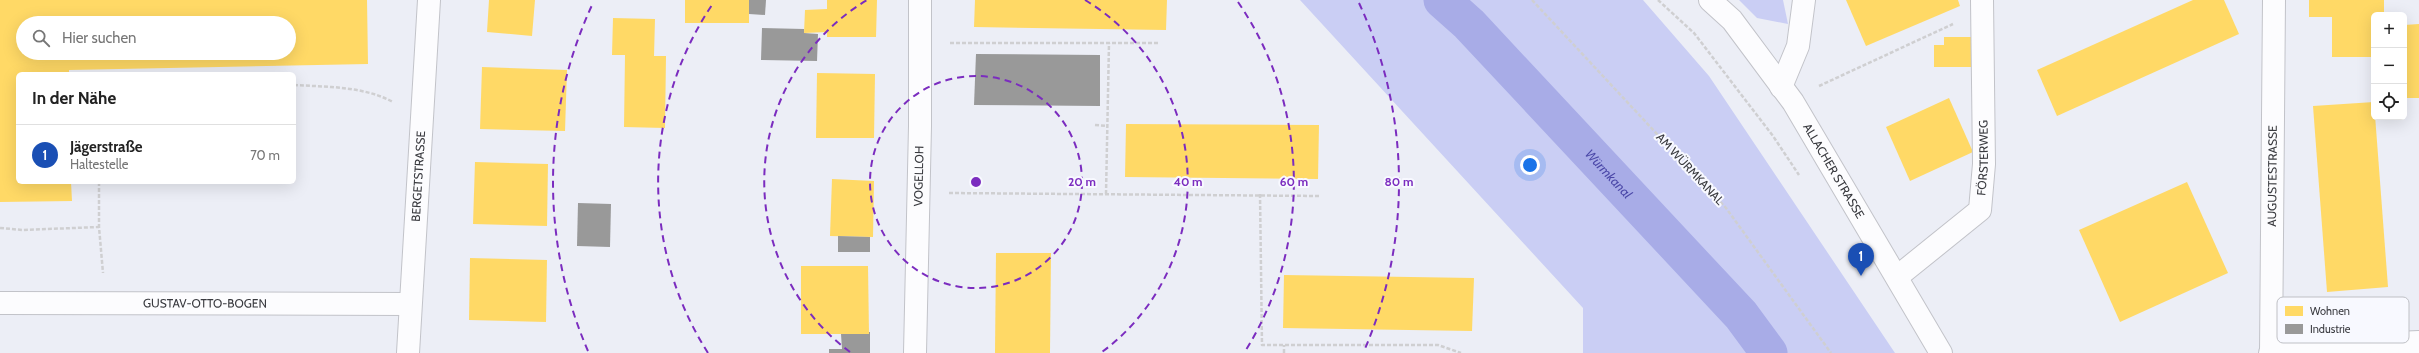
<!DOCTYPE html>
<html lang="de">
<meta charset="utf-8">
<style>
:root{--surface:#fff;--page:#f6f6f6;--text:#222;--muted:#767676;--line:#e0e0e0;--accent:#78797f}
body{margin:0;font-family:Cabin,sans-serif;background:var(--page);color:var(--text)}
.controls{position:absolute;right:12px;top:12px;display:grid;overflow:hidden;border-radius:6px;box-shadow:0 4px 16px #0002}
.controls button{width:36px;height:36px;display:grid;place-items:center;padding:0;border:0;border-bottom:1px solid var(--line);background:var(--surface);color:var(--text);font:20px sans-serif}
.you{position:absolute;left:1530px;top:165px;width:14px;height:14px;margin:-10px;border:3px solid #fff;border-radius:50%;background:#1a73e8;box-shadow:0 0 0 6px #1a73e833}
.badge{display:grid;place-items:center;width:26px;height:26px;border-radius:50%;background:var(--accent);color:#fff;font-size:13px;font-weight:700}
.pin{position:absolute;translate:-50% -33px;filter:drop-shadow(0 1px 2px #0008)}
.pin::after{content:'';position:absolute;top:21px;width:14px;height:12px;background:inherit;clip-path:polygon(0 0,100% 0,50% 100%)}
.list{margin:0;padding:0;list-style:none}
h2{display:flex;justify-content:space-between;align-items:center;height:52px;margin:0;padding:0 16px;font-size:17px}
h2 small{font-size:13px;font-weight:400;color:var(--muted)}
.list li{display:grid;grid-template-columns:26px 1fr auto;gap:12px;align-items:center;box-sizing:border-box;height:60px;padding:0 16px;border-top:1px solid var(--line)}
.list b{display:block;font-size:15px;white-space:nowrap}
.list p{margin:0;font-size:13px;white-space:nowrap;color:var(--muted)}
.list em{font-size:13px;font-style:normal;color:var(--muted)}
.icon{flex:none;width:22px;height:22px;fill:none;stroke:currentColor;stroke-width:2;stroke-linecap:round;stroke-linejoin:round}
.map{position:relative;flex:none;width:2419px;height:353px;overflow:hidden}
.search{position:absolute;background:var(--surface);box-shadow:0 4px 16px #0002;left:16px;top:16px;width:280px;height:44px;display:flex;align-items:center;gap:10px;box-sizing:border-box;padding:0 14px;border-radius:22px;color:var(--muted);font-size:15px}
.panel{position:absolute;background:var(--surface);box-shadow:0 4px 16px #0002;left:16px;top:72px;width:280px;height:112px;border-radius:6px}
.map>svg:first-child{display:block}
.green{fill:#cacef4}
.homes{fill:#ffd966;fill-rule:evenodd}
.industry{fill:#999}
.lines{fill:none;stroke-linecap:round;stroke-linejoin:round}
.canal{stroke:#a8ace7;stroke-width:37}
.minor-casing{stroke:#c2c3c9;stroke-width:24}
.path{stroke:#cfcfd1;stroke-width:2.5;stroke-dasharray:4 2;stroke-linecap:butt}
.minor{stroke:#fcfcfe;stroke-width:22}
.ring{fill:none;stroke:#7b2cbf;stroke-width:2;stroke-dasharray:7 5}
.labels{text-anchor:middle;stroke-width:4;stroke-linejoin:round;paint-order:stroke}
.street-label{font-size:12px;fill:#393a3f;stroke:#f8f9ff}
.water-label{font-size:13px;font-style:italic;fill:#4b48a8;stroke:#f8f9ff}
.key{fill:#f8f9ff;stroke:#bfc0c5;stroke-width:1}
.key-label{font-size:11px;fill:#393a3f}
.centre{fill:#7b2cbf;stroke:#f8f9ff;stroke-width:2}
.ring-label{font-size:12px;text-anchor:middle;font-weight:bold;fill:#7b2cbf;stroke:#f8f9ff;stroke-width:4;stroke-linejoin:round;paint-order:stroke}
</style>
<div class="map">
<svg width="2419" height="353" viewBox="0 0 2419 353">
<rect width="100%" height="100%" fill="#eceef6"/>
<g class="green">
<polygon points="1300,0 1643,0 1709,76 1895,353 1583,353 1583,308"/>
<polygon points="1739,0 1783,0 1788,24 1757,18"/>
</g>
<g class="homes">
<path d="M0,0h367l1,64 -299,6v4h-51v108h53l1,19 -72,1zM23,23h266v30h-266z"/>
<polygon points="489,0 535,0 532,36 487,32"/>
<rect x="685" y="0" width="64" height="23"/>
<polygon points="827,0 877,0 876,37 827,37 827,32 804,33 805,10 827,9"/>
<polygon points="975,0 1167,0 1166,30 974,27"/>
<polygon points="1846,0 1958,0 1960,6 1866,46"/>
<polygon points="2193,0 2224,0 2239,34 2057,116 2037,70"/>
<polygon points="2309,0 2384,0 2384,15 2374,15 2374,57 2332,57 2332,17 2309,17"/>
<polygon points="613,18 655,19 654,56 666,56 665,128 624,127 625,55 612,55"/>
<polygon points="2419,24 2419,98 2404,98 2404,25"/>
<polygon points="1944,37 1976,37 1976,67 1934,67 1934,45 1944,45"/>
<rect x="2372" y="61" width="2" height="37"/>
<polygon points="482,67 567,70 565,131 480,129"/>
<polygon points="817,73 875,74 874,138 816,138"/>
<polygon points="1949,98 1973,152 1910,181 1886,127"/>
<polygon points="2374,102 2388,287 2327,292 2313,106"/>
<polygon points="1126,124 1319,125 1318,179 1125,177"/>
<polygon points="475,162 548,164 547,226 473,224"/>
<polygon points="832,179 874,181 873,237 830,236"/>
<polygon points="2187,182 2228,273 2120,322 2079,230"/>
<polygon points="996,253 1051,253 1050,353 995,353"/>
<polygon points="470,258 547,260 546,322 469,320"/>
<polygon points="801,266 868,266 869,334 801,334"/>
<polygon points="1284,275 1474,278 1472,331 1283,328"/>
</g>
<g class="industry">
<polygon points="749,0 766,0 765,15 749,14"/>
<polygon points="762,28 804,29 804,33 818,34 817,61 761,60"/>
<polygon points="976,54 1100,55 1100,106 974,105"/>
<polygon points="578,203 611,204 610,247 577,246"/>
<polygon points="838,236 870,237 870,252 838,252"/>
<polygon points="869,332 870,332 870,353 829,353 829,349 842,349 841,334 869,334"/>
</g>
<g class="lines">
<path class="canal" id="s1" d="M1442,0l27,24 272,291 28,38"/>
<g class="minor-casing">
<g id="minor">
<path id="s2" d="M1710,0l22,20 61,82 148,251"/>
<polyline points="1781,87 1798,46 1804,0"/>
<path id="s3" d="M1897,277l83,-67 4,-46 -2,-164"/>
<path id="s4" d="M0,303l410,1"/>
<path id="s5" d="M408,353l21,-353"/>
<path id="s6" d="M915,353l5,-227v-126"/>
<polyline points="2270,353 2328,346 2419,342"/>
<path id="s7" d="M2271,353l3,-353"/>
</g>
</g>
<g class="path">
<polyline points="1532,0 1726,208 1831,353"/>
<polyline points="1658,0 1694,33 1773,136 1799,175"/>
<polyline points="950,43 1158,43"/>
<path d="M294,85c33,2 69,1 99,17"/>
<polyline points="1819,86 1953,24"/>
<polyline points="1095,125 1107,126"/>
<polyline points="99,182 99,227 103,273"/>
<polyline points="949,193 1319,196"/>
<polyline points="1106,194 1109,43"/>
<polyline points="1260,194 1262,345 1438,345 1461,353"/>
<polyline points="0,228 23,230 99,227"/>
<polyline points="1284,353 1284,345"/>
</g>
<use href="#minor" class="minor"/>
</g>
<g class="ring">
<circle cx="976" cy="182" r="106"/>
<path d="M850 352A212 212 0 0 1 867 0M1085 0A212 212 0 0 1 1102 352"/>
<path d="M708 353A318 318 0 0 1 714 2M1238 2A318 318 0 0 1 1244 353"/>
<path d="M588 351A423 423 0 0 1 593 3M1359 3A423 423 0 0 1 1364 351"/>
</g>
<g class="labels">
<g class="street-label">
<text dy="4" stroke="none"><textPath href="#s3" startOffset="159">FÖRSTERWEG</textPath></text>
<text transform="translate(1690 169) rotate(47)" y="4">AM WÜRMKANAL</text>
<text dy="4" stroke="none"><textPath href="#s2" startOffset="212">ALLACHER STRASSE</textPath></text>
<text dy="4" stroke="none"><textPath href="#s5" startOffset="177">BERGETSTRASSE</textPath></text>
<text dy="4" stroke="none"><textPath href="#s7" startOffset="177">AUGUSTESTRASSE</textPath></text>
<text dy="4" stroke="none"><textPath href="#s6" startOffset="177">VOGELLOH</textPath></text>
<text dy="4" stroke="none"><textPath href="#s4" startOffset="205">GUSTAV-OTTO-BOGEN</textPath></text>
</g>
<g class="water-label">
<text dy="5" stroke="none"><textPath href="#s1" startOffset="241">Würmkanal</textPath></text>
</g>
</g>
<rect x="2277" y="297" width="132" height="46" rx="6" class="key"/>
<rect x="2285" y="306" width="18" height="10" fill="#ffd966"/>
<rect x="2285" y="324" width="18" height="10" fill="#999"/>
<g class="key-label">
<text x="2310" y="315">Wohnen</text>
<text x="2310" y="333">Industrie</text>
</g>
<circle cx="976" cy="182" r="6" class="centre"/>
<g class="ring-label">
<text x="1082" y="186">20 m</text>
<text x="1188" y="186">40 m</text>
<text x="1294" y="186">60 m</text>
<text x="1399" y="186">80 m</text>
</g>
</svg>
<div class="controls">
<button>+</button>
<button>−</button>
<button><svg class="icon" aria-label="locate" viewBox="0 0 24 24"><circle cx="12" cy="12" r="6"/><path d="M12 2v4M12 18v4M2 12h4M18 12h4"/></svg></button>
</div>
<div class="you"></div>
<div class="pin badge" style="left:1861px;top:276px;background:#1a4fb4">1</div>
<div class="search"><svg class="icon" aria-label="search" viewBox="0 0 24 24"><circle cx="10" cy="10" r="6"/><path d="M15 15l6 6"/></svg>Hier suchen</div>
<section class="panel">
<h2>In der Nähe<small></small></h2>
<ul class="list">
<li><span class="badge" style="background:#1a4fb4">1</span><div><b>Jägerstraße</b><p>Haltestelle</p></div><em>70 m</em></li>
</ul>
</section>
</div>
